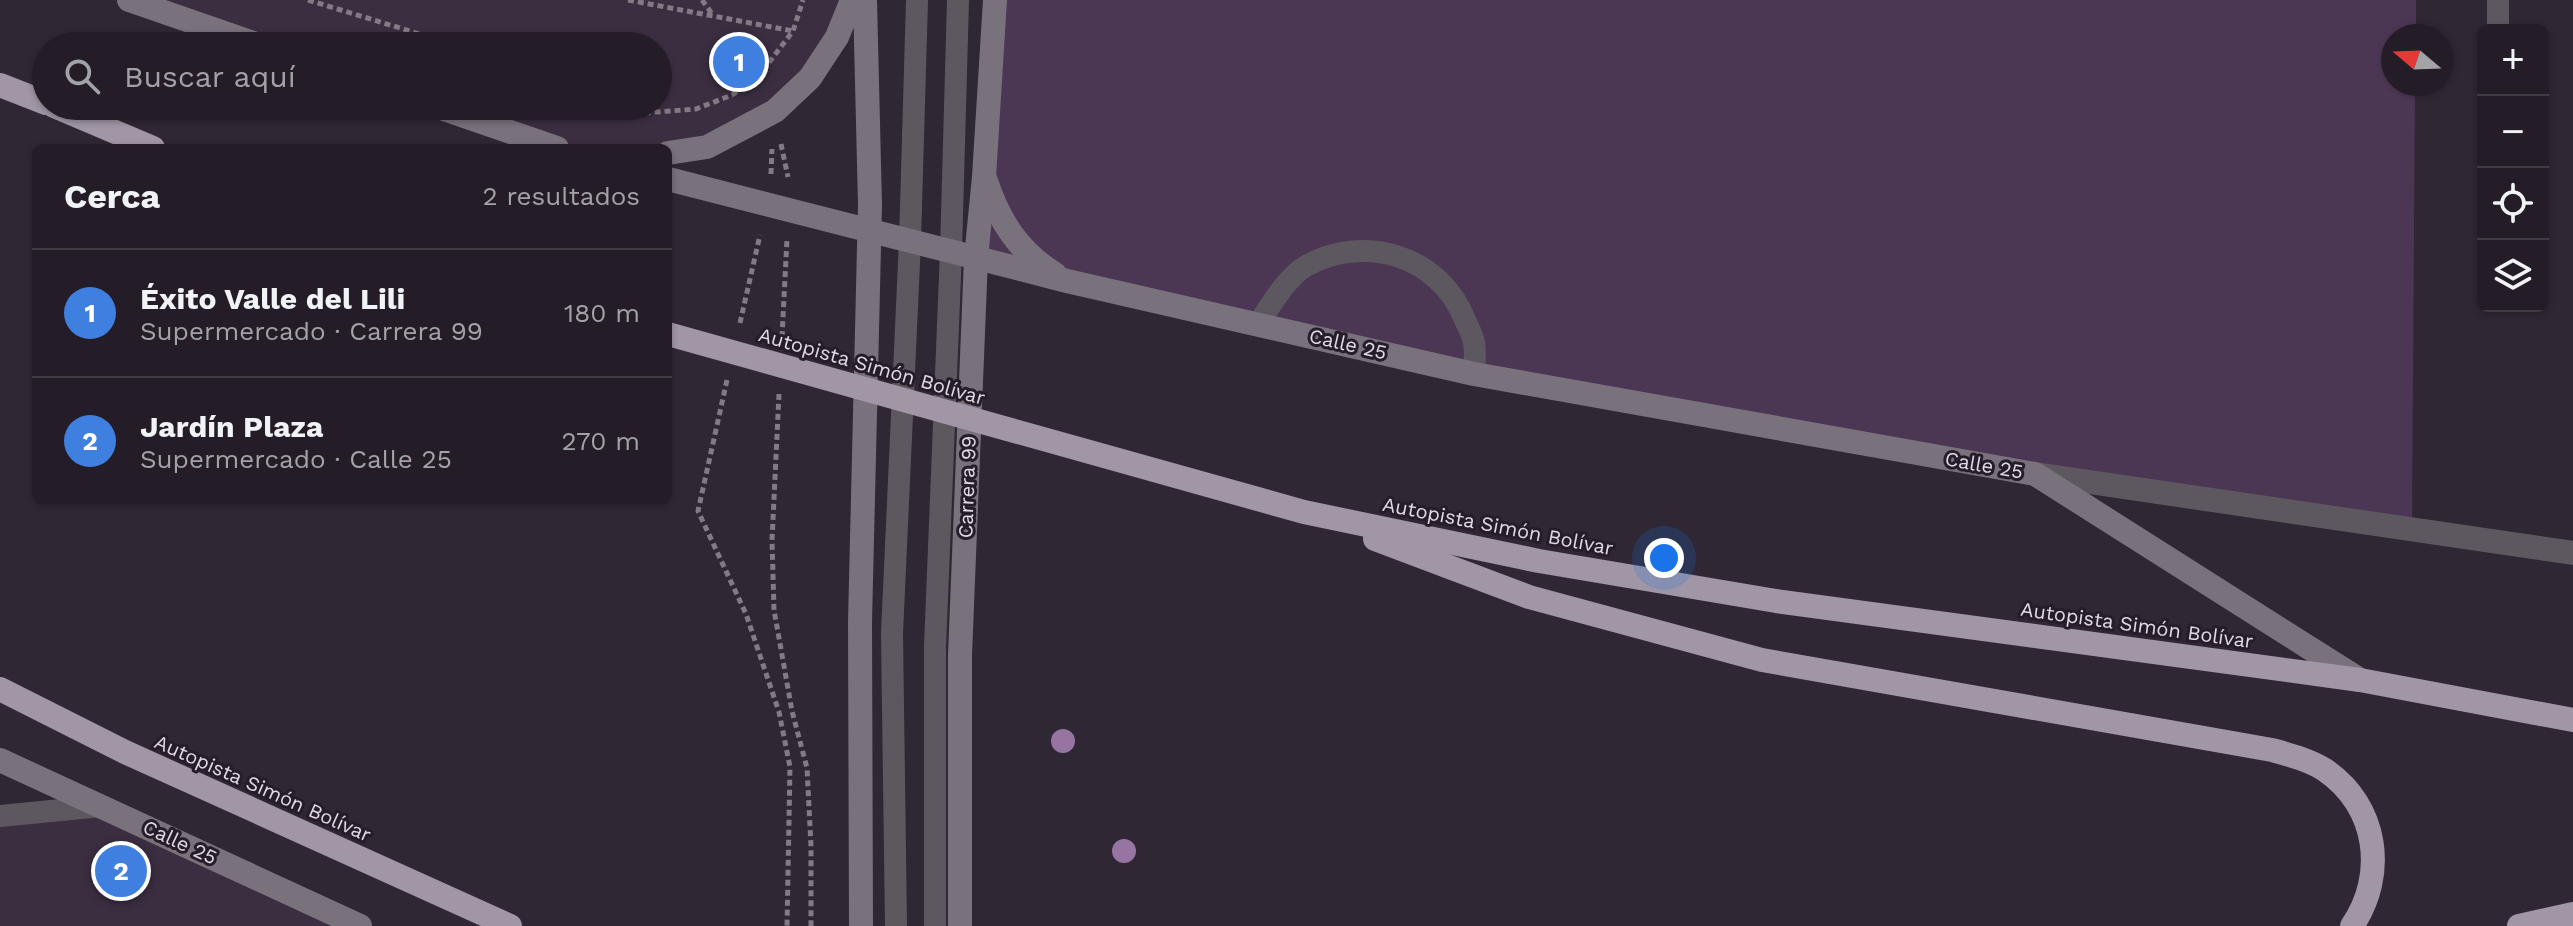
<!DOCTYPE html>
<html lang="es">
<meta charset="utf-8">
<style>
:root{--surface:#241d27;--page:#302a33;--text:#f1f3f6;--muted:#a3a2a7;--line:#413b44;--accent:#c4bd3e}
body{margin:0;font-family:"Work Sans",sans-serif;background:var(--page);color:var(--text)}
.controls{position:absolute;right:24px;top:24px;display:grid;overflow:hidden;border-radius:12px;box-shadow:0 2px 6px #0004}
.controls button{width:72px;height:72px;display:grid;place-items:center;padding:0;border:0;border-bottom:2px solid var(--line);background:var(--surface);color:var(--text);font:40px sans-serif}
.compass{position:absolute;left:2381px;top:24px;width:72px;height:72px;border-radius:50%;background:var(--surface);box-shadow:0 2px 6px #0004;rotate:289deg}
.you{position:absolute;left:1664px;top:558px;width:28px;height:28px;margin:-20px;border:6px solid #fff;border-radius:50%;background:#1a73e8;box-shadow:0 0 0 12px #1a73e833}
.badge{display:grid;place-items:center;width:52px;height:52px;border-radius:50%;background:var(--accent);color:#fff;font-size:26px;font-weight:700}
.pin{position:absolute;translate:-50% -50%;border:4px solid #fff;box-shadow:0 2px 8px #0006}
.list{margin:0;padding:0;list-style:none}
h2{display:flex;justify-content:space-between;align-items:center;height:104px;margin:0;padding:0 32px;font-size:34px}
h2 small{font-size:26px;font-weight:400;color:var(--muted)}
.list li{display:grid;grid-template-columns:52px 1fr auto;gap:24px;align-items:center;box-sizing:border-box;height:128px;padding:0 32px;border-top:2px solid var(--line)}
.list b{display:block;font-size:30px;white-space:nowrap}
.list p{margin:0;font-size:26px;white-space:nowrap;color:var(--muted)}
.list em{font-size:26px;font-style:normal;color:var(--muted)}
.icon{flex:none;width:44px;height:44px;fill:none;stroke:currentColor;stroke-width:2;stroke-linecap:round;stroke-linejoin:round}
.map{position:relative;flex:none;width:2573px;height:926px;overflow:hidden}
.search{position:absolute;background:var(--surface);box-shadow:0 2px 6px #0004;left:32px;top:32px;width:640px;height:88px;display:flex;align-items:center;gap:20px;box-sizing:border-box;padding:0 28px;border-radius:44px;color:var(--muted);font-size:30px}
.panel{position:absolute;background:var(--surface);box-shadow:0 2px 6px #0004;left:32px;top:144px;width:640px;height:360px;border-radius:12px}
.map>svg:first-child{display:block}
.built{fill:#3b2e41}
.green{fill:#4b3653}
.lines{fill:none;stroke-linecap:round;stroke-linejoin:round}
.path{stroke:#827a85;stroke-width:5;stroke-dasharray:6 4;stroke-linecap:butt}
.lane{stroke:#5d585f;stroke-width:22}
.street{stroke:#5d585f;stroke-width:24}
.secondary{stroke:#79717c;stroke-width:24}
.highway{stroke:#a196a6;stroke-width:24}
.tree{fill:#9675a3}
.labels{text-anchor:middle;stroke-width:6;stroke-linejoin:round;paint-order:stroke}
.street-label{font-size:20px;fill:#e1dae3;stroke:#261d2a}
</style>
<div class="map">
<svg width="2573" height="926" viewBox="0 0 2573 926">
<rect width="100%" height="100%" fill="#302734"/>
<g class="built">
<polygon points="129,0 852,0 775,111 668,148 557,148 435,106 658,106 658,46 262,46"/>
<polygon points="101,806 360,926 0,926 0,816"/>
</g>
<polygon class="green" points="995,0 2416,0 2416,36 2393,36 2393,84 2415,84 2412,528 1474,374 976,258"/>
<g class="lines">
<g class="path">
<polyline points="308,0 459,46"/>
<polyline points="628,0 793,31"/>
<polyline points="702,0 713,15"/>
<polyline points="626,106 643,113 696,109 732,95 758,77 793,31 803,0"/>
<polyline points="781,144 788,177"/>
<polyline points="771,174 772,149"/>
<polyline points="740,323 760,235"/>
<polyline points="782,337 787,239"/>
<polyline points="727,380 698,511 746,614 779,712 790,767 787,926"/>
<polyline points="779,394 772,540 774,610 792,711 807,768 811,846 811,926"/>
</g>
<g class="lane">
<polyline points="2498,0 2498,30"/>
<path d="M1259,323c11,-17 29,-47 47,-57 59,-33 134,-10 159,54 3,7 8,15 9,23 2,9 0,21 0,31"/>
<polyline points="0,816 101,806"/>
<polyline points="896,926 892,633 910,241 917,0"/>
<polyline points="935,926 935,647 951,251 958,0"/>
</g>
<polyline class="street" points="2035,474 2573,553"/>
<g class="secondary">
<polyline points="129,0 262,46"/>
<polyline points="435,106 557,148"/>
<polyline points="668,153 707,147 775,111 810,78 837,37 852,0"/>
<polyline points="668,179 1067,281 1474,374 2035,474 2360,680"/>
<path d="M986,181c13,40 33,71 69,93"/>
<polyline points="0,760 360,926"/>
<polyline points="861,926 860,622 870,205 865,0"/>
<polyline points="960,926 960,655 976,258 984,177 995,0"/>
</g>
<g class="highway">
<polyline points="0,85 46,103"/>
<polyline points="54,106 153,148"/>
<polyline points="668,334 1304,512 1539,561 1776,601 2360,680 2573,720"/>
<path d="M1375,539l154,58 233,63 510,90c18,5 37,10 53,20 53,36 62,105 27,156"/>
<polyline points="0,689 125,752 510,926"/>
<polyline points="2519,926 2573,914"/>
</g>
</g>
<g class="tree">
<circle cx="1063" cy="741" r="12"/>
<circle cx="1124" cy="851" r="12"/>
</g>
<g class="labels">
<g class="street-label">
<text transform="translate(1348 344) rotate(13)" y="7">Calle 25</text>
<text transform="translate(872 366) rotate(16)" y="7">Autopista Simón Bolívar</text>
<text transform="translate(1984 465) rotate(10)" y="7">Calle 25</text>
<text transform="translate(967 487) rotate(-88)" y="7">Carrera 99</text>
<text transform="translate(1498 526) rotate(11)" y="7">Autopista Simón Bolívar</text>
<text transform="translate(2137 625) rotate(8)" y="7">Autopista Simón Bolívar</text>
<text transform="translate(263 788) rotate(24)" y="7">Autopista Simón Bolívar</text>
<text transform="translate(180 842) rotate(25)" y="7">Calle 25</text>
</g>
</g>
</svg>
<div class="controls">
<button>+</button>
<button>−</button>
<button><svg class="icon" aria-label="locate" viewBox="0 0 24 24"><circle cx="12" cy="12" r="6"/><path d="M12 2v4M12 18v4M2 12h4M18 12h4"/></svg></button>
<button><svg class="icon" aria-label="layers" viewBox="0 0 24 24"><path d="M12 4l9 5-9 5-9-5zM3 14l9 5 9-5"/></svg></button>
</div>
<svg class="compass" viewBox="-18 -18 36 36"><path d="M0-13l5 13h-10z" fill="#e53935"/><path d="M0 13l5-13h-10z" fill="#a3a2a7"/></svg>
<div class="you"></div>
<div class="pin badge" style="left:739px;top:62px;background:#3f7fe0">1</div>
<div class="pin badge" style="left:121px;top:871px;background:#3f7fe0">2</div>
<div class="search"><svg class="icon" aria-label="search" viewBox="0 0 24 24"><circle cx="10" cy="10" r="6"/><path d="M15 15l6 6"/></svg>Buscar aquí</div>
<section class="panel">
<h2>Cerca<small>2 resultados</small></h2>
<ul class="list">
<li><span class="badge" style="background:#3f7fe0">1</span><div><b>Éxito Valle del Lili</b><p>Supermercado · Carrera 99</p></div><em>180 m</em></li>
<li><span class="badge" style="background:#3f7fe0">2</span><div><b>Jardín Plaza</b><p>Supermercado · Calle 25</p></div><em>270 m</em></li>
</ul>
</section>
</div>
